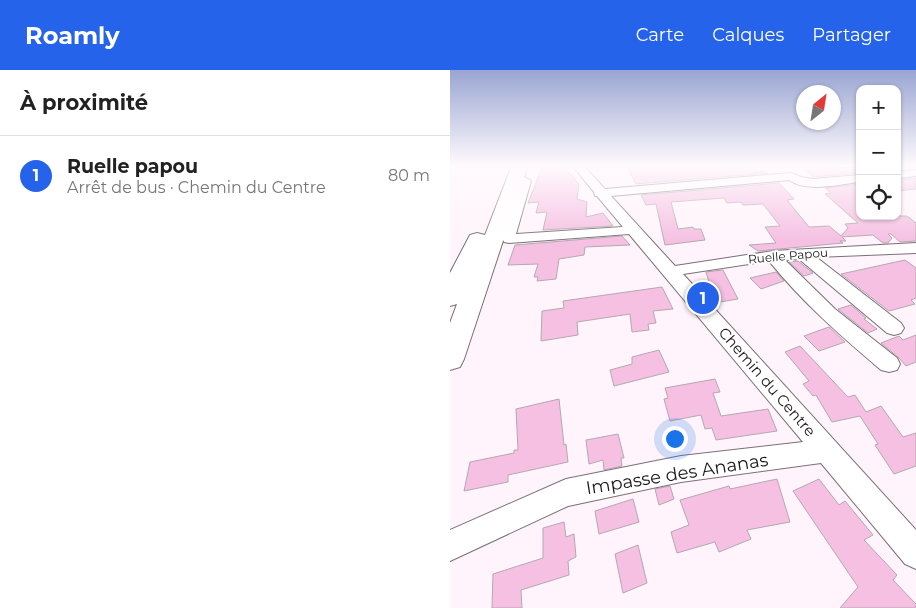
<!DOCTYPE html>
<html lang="fr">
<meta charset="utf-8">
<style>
:root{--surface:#fff;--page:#f2f2f2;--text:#222;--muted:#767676;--line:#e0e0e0;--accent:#2563eb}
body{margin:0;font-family:Montserrat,sans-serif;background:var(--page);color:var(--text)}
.controls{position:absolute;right:15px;top:15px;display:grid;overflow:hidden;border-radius:10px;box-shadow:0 1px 4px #0004}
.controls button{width:45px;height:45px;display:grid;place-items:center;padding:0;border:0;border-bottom:1px solid var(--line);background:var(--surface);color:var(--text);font:25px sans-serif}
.compass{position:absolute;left:346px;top:15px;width:45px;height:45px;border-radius:50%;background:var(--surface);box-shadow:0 1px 4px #0004;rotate:30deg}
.you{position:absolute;left:224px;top:368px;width:18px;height:18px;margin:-12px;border:4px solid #fff;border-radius:50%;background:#1a73e8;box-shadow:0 0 0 8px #1a73e833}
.badge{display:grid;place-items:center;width:32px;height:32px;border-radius:50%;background:var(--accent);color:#fff;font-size:16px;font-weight:700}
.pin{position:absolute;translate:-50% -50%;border:2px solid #fff;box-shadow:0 1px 5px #0006}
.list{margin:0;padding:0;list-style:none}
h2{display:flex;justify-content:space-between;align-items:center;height:65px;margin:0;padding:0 20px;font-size:21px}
h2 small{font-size:16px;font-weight:400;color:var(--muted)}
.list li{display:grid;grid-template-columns:32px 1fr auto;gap:15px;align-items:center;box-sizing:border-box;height:80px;padding:0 20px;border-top:1px solid var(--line)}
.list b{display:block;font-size:19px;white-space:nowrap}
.list p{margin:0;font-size:16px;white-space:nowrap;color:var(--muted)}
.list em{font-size:16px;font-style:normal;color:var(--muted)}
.icon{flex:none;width:28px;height:28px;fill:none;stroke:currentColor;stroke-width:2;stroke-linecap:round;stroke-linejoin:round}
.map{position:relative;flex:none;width:466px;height:538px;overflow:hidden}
header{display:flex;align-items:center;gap:30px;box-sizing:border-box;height:70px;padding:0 25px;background:var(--accent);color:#fff}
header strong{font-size:24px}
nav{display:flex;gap:28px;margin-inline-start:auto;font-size:18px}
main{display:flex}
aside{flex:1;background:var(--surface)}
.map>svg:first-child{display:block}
.building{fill:#f5c0e2;stroke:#b4a8b0}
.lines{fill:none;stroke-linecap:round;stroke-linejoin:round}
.minor-casing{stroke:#7b7077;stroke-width:2}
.highway-casing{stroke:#7b7077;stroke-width:2}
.minor{fill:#fff;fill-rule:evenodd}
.highway{fill:#fff;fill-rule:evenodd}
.labels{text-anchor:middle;stroke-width:4;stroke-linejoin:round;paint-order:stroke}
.far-street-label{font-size:12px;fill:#1c171a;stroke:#fff}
.street-label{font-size:15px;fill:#1c171a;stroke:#fff}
.near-street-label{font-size:18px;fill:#1c171a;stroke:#fff}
</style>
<header>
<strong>Roamly</strong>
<nav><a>Carte</a><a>Calques</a><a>Partager</a></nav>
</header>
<main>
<aside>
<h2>À proximité<small></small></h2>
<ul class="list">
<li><span class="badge">1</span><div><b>Ruelle papou</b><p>Arrêt de bus · Chemin du Centre</p></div><em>80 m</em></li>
</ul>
</aside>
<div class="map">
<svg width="466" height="538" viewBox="0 0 466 538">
<rect width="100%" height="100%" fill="#fff4fb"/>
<g class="building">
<polygon points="93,95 112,95 129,114 127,129 137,132 136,147 153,143 163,156 93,160 97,142 86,143 89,132 78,133"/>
<polygon points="176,95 302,95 307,102 315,101 318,103 186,114"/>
<polygon points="350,95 387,95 390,98 410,96 410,103 363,107"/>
<polygon points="466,108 466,119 447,121 447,110"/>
<polygon points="329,113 344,129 337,130 359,157 379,156 391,166 398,158 395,154 408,153 375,124 381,123 375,118 410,114 410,146 457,146 466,153 466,171 450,172 441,164 438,164 442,168 438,173 433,173 423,165 392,167 396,171 390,171 393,173 308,181 299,175 326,173 315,157 330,156 313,134 293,135 291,132 277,133 274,128 221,132 228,159 243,157 244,159 251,159 255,170 215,175 206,134 196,135 191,125"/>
<polygon points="172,166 180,175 135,177 134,185 109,189 106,209 87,211 88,207 84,207 88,194 58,195 65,175"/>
<polygon points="455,190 466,198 466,228 461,230 465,234 439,241 391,204"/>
<polygon points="348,191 363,203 354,206 339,192"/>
<polygon points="273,200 288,229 270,232 264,219 261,219 256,202"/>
<polygon points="326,202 334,211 311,219 300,208"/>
<polygon points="212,217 223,239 203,241 206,253 198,254 199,260 182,262 180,244 127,252 128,265 91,271 92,241 114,238 113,231"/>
<polygon points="401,235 416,248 414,249 427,259 418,263 388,239"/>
<polygon points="379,257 395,272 369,281 354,266"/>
<polygon points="466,265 466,292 456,296 448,287 431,273 449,266 453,270"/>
<polygon points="350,276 398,327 405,325 416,342 431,336 453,367 466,363 466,396 444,404 425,375 428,374 410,346 382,352 366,325 363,326 353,314 359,311 335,282"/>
<polygon points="209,280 219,302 164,316 160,300 182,294 182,287"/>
<polygon points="265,309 270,322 263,323 271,346 318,339 327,361 266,370 262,358 255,359 251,345 220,351 214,329 218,328 215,318"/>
<polygon points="109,329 114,375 116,374 118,392 58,405 58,412 14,421 20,392 64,383 64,380 68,380 66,339"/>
<polygon points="168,364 174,388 171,388 172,396 154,400 153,390 139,394 136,370"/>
<polygon points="327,409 340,452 297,460 301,469 269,482 265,472 227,483 221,462 239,455 230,430 279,416 280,419"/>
<polygon points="369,409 389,435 395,431 423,465 414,470 447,505 443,510 466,534 466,538 390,538 408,517 343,421"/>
<polygon points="220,416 224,429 209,435 205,419"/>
<polygon points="183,429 189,452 149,464 145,441"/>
<polygon points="114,452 116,467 124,464 126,487 118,491 119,505 71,520 72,538 42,538 43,504 93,488 93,458"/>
<polygon points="188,475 197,513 173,523 165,484"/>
</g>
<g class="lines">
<g class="minor-casing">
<g id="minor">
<path d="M122,95h11l22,24 186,-16 10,4 12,2 47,-4v7c-21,2 -53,11 -71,-2l-178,16 64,70 98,-15 143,-8v10l-100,4 85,66 3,5 -3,5 -7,2 -7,-2 -88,-74 -14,1 50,49 62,49 3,6 -3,6 -8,2 -8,-2c-40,-34 -79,-68 -112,-109l-86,13 233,256v39l-11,-5 -84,-101 -140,19 -113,24 -118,55v-31l116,-51 115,-23 122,-14 -174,-208 -120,9 -5,-1 -3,-7 18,-54 6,-4 6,4 -15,53 107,-7 -26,-31h-2l-1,-4z"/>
<polygon points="466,100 466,106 447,108 447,102"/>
</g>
</g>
<g class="highway-casing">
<polygon id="highway" points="62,95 78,95 14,289 10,297 0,300 0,253 7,234 0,236 0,203 20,165 27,163 35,165"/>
</g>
<use href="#minor" class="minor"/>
<use href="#highway" class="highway"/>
</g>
<linearGradient id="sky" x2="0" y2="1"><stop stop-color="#99a5d2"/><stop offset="0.56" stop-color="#fffafd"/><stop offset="1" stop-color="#fffafd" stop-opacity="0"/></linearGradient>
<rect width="466" height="171" fill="url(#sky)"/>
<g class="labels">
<g class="far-street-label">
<text transform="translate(338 186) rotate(-5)" y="4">Ruelle Papou</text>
</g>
<g class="street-label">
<text transform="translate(317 312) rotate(49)" y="5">Chemin du Centre</text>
</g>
<g class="near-street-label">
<text transform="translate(227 404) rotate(-9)" y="6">Impasse des Ananas</text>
</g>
</g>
</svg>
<div class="controls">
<button>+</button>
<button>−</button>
<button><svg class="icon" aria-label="locate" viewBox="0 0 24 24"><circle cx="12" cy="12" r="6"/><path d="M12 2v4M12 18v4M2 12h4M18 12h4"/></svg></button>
</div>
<svg class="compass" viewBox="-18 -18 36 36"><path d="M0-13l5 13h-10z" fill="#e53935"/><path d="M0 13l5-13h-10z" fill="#767676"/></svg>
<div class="you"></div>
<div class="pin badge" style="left:253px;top:228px">1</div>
</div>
</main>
